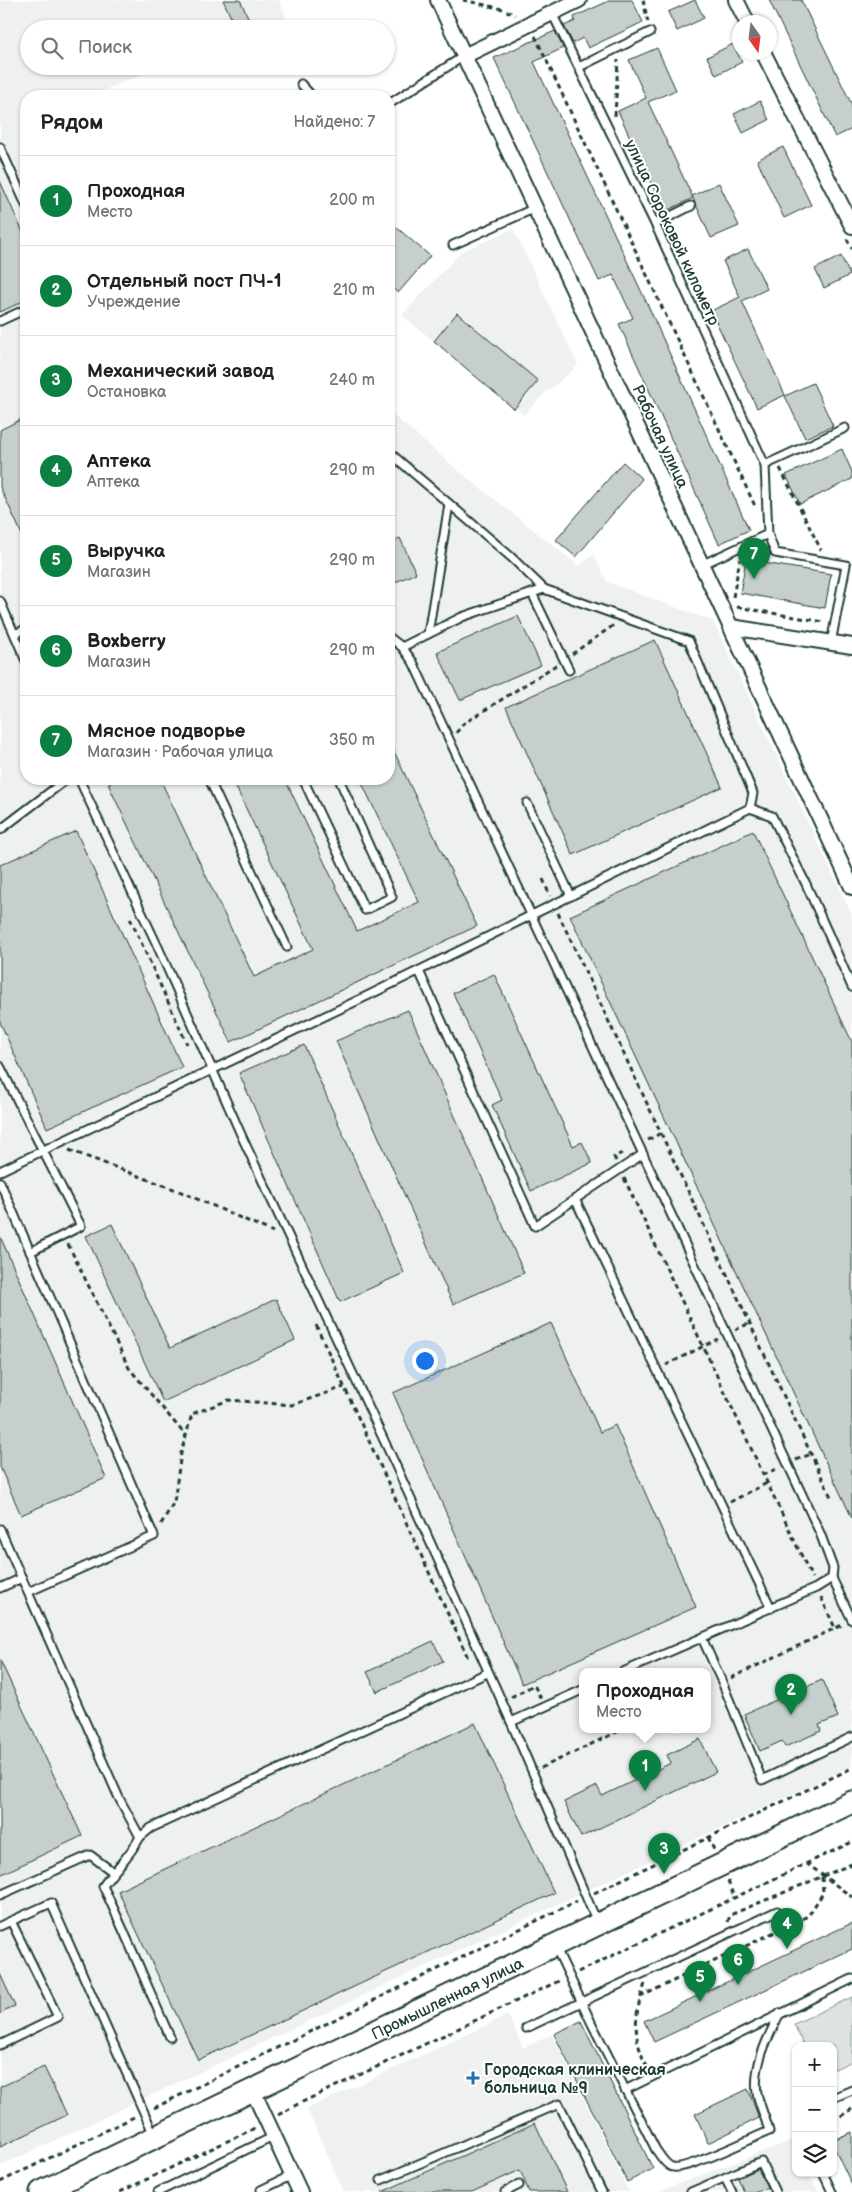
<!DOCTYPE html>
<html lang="ru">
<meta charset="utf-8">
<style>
:root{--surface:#fff;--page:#f2f2f2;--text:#202124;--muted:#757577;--line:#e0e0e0;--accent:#0b8043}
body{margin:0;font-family:"Balsamiq Sans",sans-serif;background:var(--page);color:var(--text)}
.controls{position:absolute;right:15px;bottom:15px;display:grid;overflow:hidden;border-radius:10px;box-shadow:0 1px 4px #0004}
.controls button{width:45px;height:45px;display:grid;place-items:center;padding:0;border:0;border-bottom:1px solid var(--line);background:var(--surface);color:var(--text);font:25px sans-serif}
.compass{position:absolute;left:732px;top:15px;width:45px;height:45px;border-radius:50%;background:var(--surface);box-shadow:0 1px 4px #0004;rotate:166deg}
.you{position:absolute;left:424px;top:1360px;width:18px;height:18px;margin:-12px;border:4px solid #fff;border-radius:50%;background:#1a73e8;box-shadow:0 0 0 8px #1a73e833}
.badge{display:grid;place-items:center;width:32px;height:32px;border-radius:50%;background:var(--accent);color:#fff;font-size:16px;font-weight:700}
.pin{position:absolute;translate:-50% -41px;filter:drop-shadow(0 1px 2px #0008)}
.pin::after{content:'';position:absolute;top:26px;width:18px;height:15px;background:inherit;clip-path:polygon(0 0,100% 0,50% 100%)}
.popup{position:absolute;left:579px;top:1668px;width:132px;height:65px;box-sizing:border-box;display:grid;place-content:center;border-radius:10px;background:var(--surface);filter:drop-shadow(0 1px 4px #0005);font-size:16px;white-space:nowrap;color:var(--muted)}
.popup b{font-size:19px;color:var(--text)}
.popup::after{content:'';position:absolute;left:50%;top:100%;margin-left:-10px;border:10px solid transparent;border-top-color:var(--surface)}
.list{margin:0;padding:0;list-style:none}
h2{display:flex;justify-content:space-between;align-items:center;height:65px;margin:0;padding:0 20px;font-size:21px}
h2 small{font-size:16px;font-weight:400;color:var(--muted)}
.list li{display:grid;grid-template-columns:32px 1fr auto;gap:15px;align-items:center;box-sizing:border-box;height:90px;padding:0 20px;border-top:1px solid var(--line)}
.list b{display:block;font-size:19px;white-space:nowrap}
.list p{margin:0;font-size:16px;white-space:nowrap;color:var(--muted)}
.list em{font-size:16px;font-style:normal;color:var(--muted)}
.icon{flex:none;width:28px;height:28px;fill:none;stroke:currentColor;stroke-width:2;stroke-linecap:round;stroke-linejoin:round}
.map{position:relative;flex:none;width:852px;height:2192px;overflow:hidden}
.search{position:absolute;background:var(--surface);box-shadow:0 1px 4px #0004;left:20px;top:20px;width:375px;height:55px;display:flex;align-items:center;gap:12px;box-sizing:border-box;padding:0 18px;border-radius:28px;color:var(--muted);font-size:19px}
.panel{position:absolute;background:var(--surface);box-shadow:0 1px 4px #0004;left:20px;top:90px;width:375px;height:695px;border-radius:20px}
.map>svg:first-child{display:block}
.built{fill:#eef1f0;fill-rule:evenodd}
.green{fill:#dee3e2;stroke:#7e908b}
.building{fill:#c7cfcc;stroke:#1f3d34}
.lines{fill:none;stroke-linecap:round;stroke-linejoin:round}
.service-casing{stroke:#1f3d34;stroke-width:11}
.minor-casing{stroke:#1f3d34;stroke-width:18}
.primary-casing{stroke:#1f3d34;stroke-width:25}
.path{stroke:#1f3d34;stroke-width:3;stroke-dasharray:5 4;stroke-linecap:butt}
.service{stroke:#fff;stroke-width:7}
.minor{stroke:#fff;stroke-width:14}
.primary{stroke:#fff;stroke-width:21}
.poi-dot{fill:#1f6fb2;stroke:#fff;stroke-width:2}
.labels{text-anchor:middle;stroke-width:4;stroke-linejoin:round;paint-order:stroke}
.street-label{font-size:16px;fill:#1f3d34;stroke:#fff}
.poi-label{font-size:16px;font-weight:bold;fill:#1f3d34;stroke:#fff;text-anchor:start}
</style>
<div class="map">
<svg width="852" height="2192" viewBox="0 0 852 2192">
<rect width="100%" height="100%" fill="#fff"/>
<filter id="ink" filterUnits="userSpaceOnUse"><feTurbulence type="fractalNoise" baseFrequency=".02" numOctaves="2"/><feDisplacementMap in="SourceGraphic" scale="10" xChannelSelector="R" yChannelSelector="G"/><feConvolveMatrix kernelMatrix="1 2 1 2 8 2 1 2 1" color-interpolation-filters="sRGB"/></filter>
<g filter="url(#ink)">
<g class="built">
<path d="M0,0h279l7,17 -30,12h-227v37h134l-74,30h-63v683h363v-367l70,59 120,95 15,-12 13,28 106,39 139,294v851l-852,400zM582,1672h126v58h-126z"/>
<polygon points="513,229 578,365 541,397 524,415 402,315 461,252"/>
<polygon points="508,2015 523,2048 552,2034 629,2192 344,2192 307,2109"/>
<polygon points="793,2140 796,2145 796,2173 809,2173 818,2192 657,2192"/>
</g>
<polygon class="green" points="852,1997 852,2061 833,2070 833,2046 804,2046 794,2024"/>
<g class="building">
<polygon points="223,0 240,0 248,17 234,24"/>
<polygon points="611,0 632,0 643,22 588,48 583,38 573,43 564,26 575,21 574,17"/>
<polygon points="695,0 704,18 677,31 668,12"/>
<polygon points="769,0 801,0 852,105 852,129 835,137"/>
<polygon points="555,31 563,48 534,62 650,310 749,530 719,544 619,324 633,318 613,275 599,281 494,58"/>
<polygon points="733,44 742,62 716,75 707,57"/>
<polygon points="657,48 676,90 648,102 693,198 664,212 618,111 646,98 629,60"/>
<polygon points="760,101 769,120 743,133 734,114"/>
<polygon points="783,147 811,205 784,218 757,160"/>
<polygon points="0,181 26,239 26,300 0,312"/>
<polygon points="719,183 739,226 711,238 692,196"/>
<polygon points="389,221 430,256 398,293 389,285"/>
<polygon points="748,249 767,289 742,301 785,395 757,408 711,311 740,297 723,261"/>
<polygon points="841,256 850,275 824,288 815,269"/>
<polygon points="457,313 538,381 514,409 434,341"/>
<polygon points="813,383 833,426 805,438 785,396"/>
<polygon points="26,417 26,543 0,487 0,430"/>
<polygon points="842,449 852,472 852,479 800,504 786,475"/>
<polygon points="623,462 642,479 576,557 556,540"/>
<polygon points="400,538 416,573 389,585 389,543"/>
<polygon points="746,560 831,574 825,608 740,593"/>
<polygon points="518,616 541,665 460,700 437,652"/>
<polygon points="655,640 722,787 573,855 506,707"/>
<polygon points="389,741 477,926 231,1042 108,784 119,779 160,779 254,977 313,949 232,779 285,779 357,931 419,902 360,779 389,779"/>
<polygon points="76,831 182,1067 47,1128 0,1022 0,865"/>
<polygon points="753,831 852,1042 852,1518 570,916"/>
<polygon points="494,974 573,1146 582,1142 592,1163 531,1191 492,1105 502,1100 453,993"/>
<polygon points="408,1010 524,1273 453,1304 336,1041"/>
<polygon points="304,1045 404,1273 340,1302 239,1073"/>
<polygon points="112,1224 170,1348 276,1299 295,1340 163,1402 86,1236"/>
<polygon points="0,1236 106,1478 21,1515 0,1467"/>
<polygon points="551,1323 600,1432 615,1425 696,1607 522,1684 393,1393"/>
<polygon points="433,1641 443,1661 377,1692 367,1672"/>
<polygon points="0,1660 82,1836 0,1875"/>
<polygon points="822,1680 838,1717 819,1725 821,1731 785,1747 782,1741 760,1751 744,1714"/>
<polygon points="475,1723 554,1893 198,2060 118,1891"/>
<polygon points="700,1739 716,1772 581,1837 564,1802 597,1786 602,1796 671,1763 667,1755"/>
<polygon points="852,1923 852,1949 654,2042 644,2021"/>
<polygon points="0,1974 15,2006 0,2014"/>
<polygon points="581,2021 653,2169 627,2182 554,2034"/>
<polygon points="44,2067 67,2115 0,2147 0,2087"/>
<polygon points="748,2089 759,2118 708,2143 695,2114"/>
<polygon points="535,2123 567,2192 529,2192 520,2170 472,2192 382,2192"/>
<polygon points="852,2132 852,2185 833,2145 833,2140"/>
<polygon points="758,2169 767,2187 757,2192 744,2192 738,2178"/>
</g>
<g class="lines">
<g class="service-casing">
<g id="service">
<polyline points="552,13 655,224 765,465 768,534 775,553 846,565 831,643"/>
<polyline points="579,67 650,32"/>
<polyline points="301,84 312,96"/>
<polyline points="389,104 464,56"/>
<polyline points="0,147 26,205"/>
<polyline points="655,224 691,206"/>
<polyline points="453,245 535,208"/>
<polyline points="0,321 26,309"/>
<polyline points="389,452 511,557 544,589"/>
<polyline points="765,465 845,428"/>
<polyline points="701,565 768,534"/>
<polyline points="532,593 569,670"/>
<polyline points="0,601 26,661"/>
<polyline points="15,634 26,629"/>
<polyline points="428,634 449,504"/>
<polyline points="389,637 402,647 413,662 820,1533 833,1568 832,1578 816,1588 623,1672"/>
<polyline points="402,647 462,617 544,589 689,641 753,793 750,808"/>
<polyline points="79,779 158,947 243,1139 396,1466 511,1722 597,1922"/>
<polyline points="209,779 287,947"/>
<polyline points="303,779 365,910 392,897 339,779"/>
<polyline points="527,803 571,896"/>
<polyline points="0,830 67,779"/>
<polyline points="419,971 535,1226 643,1154"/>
<polyline points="0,1066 81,1226 30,1252"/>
<polyline points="0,1171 369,995 750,808 772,816 806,884 852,987"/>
<polyline points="0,1182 154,1536 28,1592"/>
<polyline points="575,1199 771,1608"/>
<polyline points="0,1529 119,1798 140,1837 151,1828 487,1673"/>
<polyline points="832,1578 852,1620"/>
<polyline points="0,1588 22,1578"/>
<polyline points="702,1638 722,1682 762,1780 852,1737"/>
<polyline points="511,1722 582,1690"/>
<path d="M140,1837c-10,19 -25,32 -37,49 24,50 44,100 67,151"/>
<polyline points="0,1895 90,1855 113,1872"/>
<polyline points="0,1926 51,1903 154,2135"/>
<path d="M555,1946l37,78 64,126c5,6 8,14 16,17 14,4 80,-29 97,-36 -3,-12 -10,-27 -12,-38 -4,-28 11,-56 23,-80"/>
<polyline points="526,2028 777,1911"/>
<polyline points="0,2045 58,2017 11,1921"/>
<polyline points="625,2090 852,1979"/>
<polyline points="833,2098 852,2090"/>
<polyline points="823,2173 832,2192"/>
<polyline points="725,2178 732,2192"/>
<polyline points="381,2180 559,2104 602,2192"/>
<polyline points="261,2190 292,2175"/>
<polyline points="158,2192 275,2136"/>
<polyline points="505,2192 519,2185"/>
<polyline points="691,2192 761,2162 775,2192"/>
</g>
</g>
<g class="minor-casing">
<g id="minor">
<polyline points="438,0 852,887"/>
<polyline points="736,0 747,22"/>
<polyline points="763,52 852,226"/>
<polyline points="464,56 579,0"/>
<polyline points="731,627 852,646"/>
<polyline points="253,2091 300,2192"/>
</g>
</g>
<g class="primary-casing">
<polyline id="primary" points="41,2192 852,1802"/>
</g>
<g class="path">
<polyline points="463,0 503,9 515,15"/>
<polyline points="643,0 648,22"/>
<polyline points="535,36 755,506"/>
<polyline points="615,116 618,60"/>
<polyline points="847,239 852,249"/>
<polyline points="780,468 821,550"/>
<polyline points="733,597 740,559"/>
<polyline points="737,607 824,622"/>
<polyline points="572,654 614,625"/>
<polyline points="456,733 463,724 556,665"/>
<polyline points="543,879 550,896"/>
<polyline points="558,913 832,1499"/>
<polyline points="130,918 187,1044"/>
<polyline points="648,1140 661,1133"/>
<polyline points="69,1150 179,1191 273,1232"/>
<polyline points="616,1161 614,1157 622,1153"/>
<polyline points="624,1178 812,1578"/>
<polyline points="68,1244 129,1368 186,1436"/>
<polyline points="316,1325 469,1660"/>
<polyline points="735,1330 750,1323"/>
<polyline points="666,1365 718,1339"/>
<polyline points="796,1460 811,1454"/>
<polyline points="763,1475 779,1468"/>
<polyline points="730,1502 767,1483"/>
<polyline points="161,1524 174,1502 181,1453 192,1414 229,1400 292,1405 344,1387"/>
<polyline points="821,1597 835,1628"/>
<polyline points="731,1678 842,1625"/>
<polyline points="511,1697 534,1685 541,1699"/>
<polyline points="541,1768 621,1730"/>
<polyline points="708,1837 714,1850"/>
<polyline points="806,1863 852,1897"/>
<polyline points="728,1881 734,1897"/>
<polyline points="594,1893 852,1768"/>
<polyline points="728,1922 730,1915 852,1864"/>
<polyline points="578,1972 852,1842"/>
<path d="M645,1984c-11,31 -13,53 2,83"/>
<polyline points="640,1997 808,1916 823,1893 822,1875"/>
<polyline points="154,2108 577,1901"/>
<polyline points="278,2115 298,2104 561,1980"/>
<polyline points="833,2121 852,2109"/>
<polyline points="0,2182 134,2117"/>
<polyline points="120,2192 255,2128"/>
</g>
<use href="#service" class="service"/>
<use href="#minor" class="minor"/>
<use href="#primary" class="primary"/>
</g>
</g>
<path class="poi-dot" d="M470.5 2070.5h5v5h5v5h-5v5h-5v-5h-5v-5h5z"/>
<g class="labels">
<g class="street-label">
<text transform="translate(673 232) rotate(65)" y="6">улица Сороковой километр</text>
<text transform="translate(661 436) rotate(65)" y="6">Рабочая улица</text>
<text transform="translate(447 1998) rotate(-26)" y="6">Промышленная улица</text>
</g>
<g class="poi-label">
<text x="484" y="2075">Городская клиническая<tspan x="484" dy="18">больница №9</tspan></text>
</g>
</g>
</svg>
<div class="controls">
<button>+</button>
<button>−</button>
<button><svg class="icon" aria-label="layers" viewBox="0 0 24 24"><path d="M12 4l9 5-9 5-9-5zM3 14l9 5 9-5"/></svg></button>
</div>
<svg class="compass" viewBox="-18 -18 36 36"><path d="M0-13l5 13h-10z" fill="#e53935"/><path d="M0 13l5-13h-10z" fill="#757577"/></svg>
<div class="you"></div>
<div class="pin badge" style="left:645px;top:1791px">1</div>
<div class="popup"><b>Проходная</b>Место</div>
<div class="pin badge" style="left:791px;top:1715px">2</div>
<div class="pin badge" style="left:664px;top:1874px">3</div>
<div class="pin badge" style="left:787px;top:1949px">4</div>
<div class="pin badge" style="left:700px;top:2002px">5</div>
<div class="pin badge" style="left:738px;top:1985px">6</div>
<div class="pin badge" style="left:754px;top:579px">7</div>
<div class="search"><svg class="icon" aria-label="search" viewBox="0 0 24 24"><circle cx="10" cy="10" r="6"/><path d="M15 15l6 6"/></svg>Поиск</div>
<section class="panel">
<h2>Рядом<small>Найдено: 7</small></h2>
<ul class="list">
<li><span class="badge">1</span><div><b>Проходная</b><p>Место</p></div><em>200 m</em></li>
<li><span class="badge">2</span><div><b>Отдельный пост ПЧ-1</b><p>Учреждение</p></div><em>210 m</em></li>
<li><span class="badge">3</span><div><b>Механический завод</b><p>Остановка</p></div><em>240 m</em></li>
<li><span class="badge">4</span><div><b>Аптека</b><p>Аптека</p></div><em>290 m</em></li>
<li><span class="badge">5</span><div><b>Выручка</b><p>Магазин</p></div><em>290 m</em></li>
<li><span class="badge">6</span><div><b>Boxberry</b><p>Магазин</p></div><em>290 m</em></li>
<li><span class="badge">7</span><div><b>Мясное подворье</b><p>Магазин · Рабочая улица</p></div><em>350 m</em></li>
</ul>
</section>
</div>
